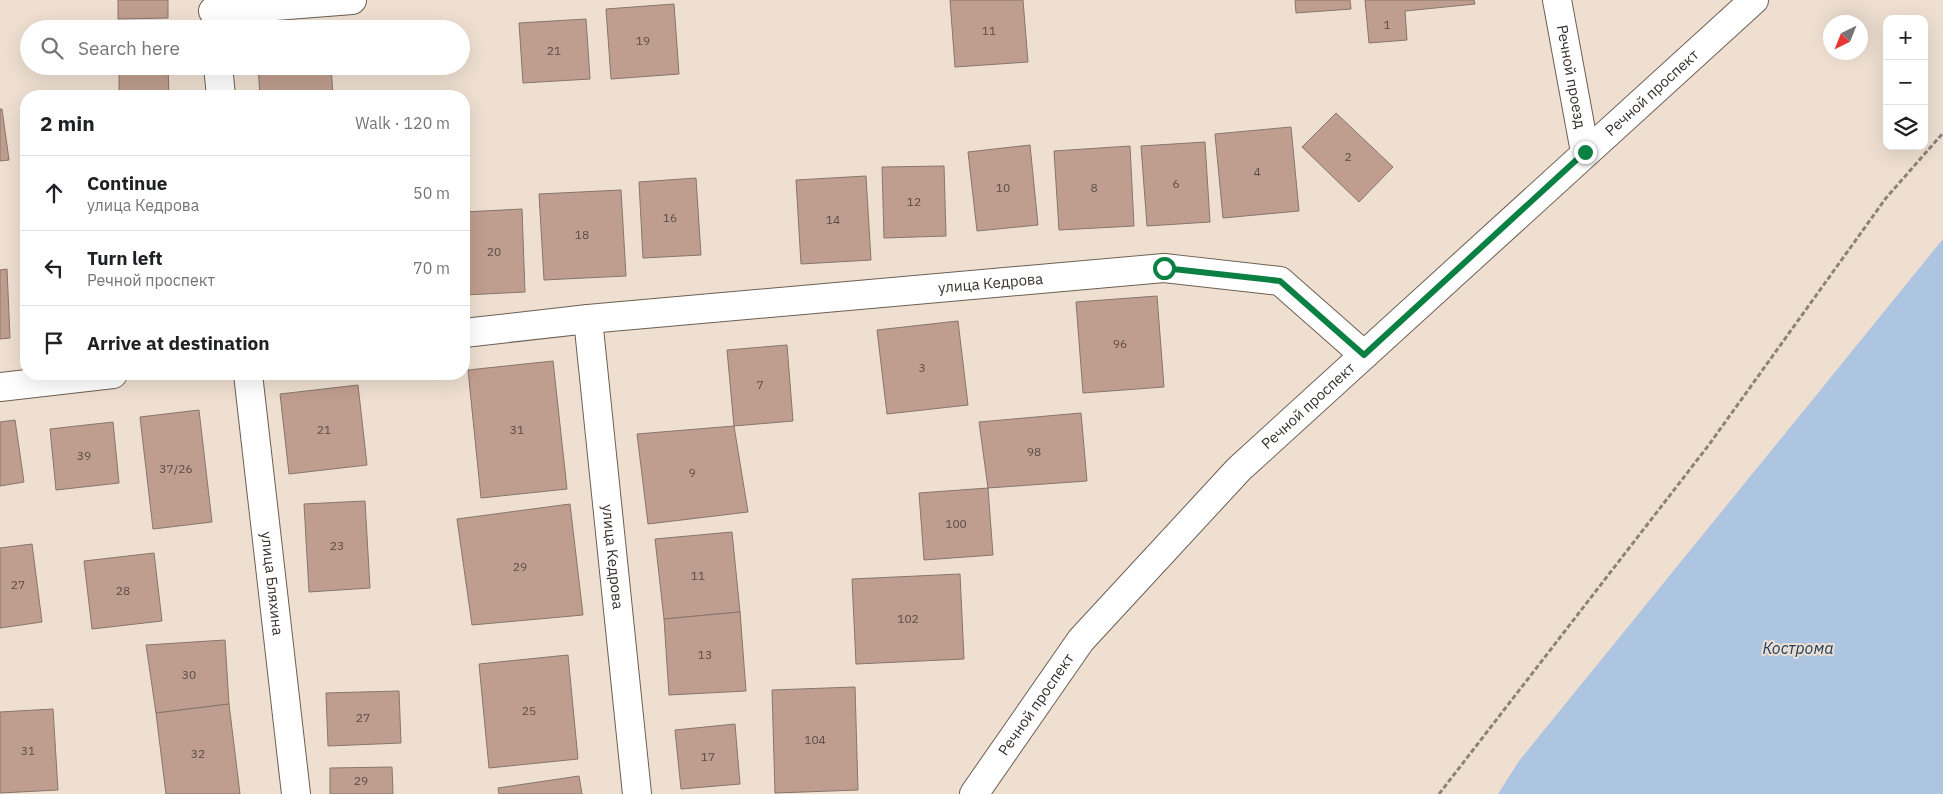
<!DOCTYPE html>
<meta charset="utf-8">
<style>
:root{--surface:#fff;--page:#f2f2f2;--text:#202124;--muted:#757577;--line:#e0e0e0}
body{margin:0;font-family:"IBM Plex Sans",sans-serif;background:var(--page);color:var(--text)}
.controls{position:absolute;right:15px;top:15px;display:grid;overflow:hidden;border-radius:10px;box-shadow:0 5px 20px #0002}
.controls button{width:45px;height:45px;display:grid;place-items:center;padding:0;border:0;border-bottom:1px solid var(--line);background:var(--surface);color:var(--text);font:25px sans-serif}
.compass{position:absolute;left:1823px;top:15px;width:45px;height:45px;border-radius:50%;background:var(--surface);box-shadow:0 5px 20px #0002;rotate:223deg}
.stop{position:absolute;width:15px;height:15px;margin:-11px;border:4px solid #0b8043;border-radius:50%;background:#fff}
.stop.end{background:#0b8043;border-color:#fff;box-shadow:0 1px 5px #0008}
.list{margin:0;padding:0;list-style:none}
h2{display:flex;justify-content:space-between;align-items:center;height:65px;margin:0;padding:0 20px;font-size:21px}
h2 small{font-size:16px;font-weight:400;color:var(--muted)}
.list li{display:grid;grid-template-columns:32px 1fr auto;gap:15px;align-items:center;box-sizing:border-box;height:75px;padding:0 20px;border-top:1px solid var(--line)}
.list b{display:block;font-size:19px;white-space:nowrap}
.list p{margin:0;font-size:16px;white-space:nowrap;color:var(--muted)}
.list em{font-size:16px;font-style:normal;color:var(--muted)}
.icon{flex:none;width:28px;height:28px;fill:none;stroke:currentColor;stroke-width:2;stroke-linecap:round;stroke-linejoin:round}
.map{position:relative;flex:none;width:1943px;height:794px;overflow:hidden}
.search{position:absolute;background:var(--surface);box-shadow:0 5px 20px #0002;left:20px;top:20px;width:450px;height:55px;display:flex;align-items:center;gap:12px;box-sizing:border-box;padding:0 18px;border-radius:28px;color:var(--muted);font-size:19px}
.panel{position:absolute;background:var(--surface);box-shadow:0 5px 20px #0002;left:20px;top:90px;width:450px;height:290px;border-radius:20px}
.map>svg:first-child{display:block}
.water{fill:#adc5e0}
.building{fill:#c09e8f;stroke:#87756d}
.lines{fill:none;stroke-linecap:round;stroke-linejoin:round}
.street-casing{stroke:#6c5f54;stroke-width:30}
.secondary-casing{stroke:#6c5f54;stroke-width:30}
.path{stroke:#8d8279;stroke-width:3;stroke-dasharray:5 2.5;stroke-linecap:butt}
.street{stroke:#fff;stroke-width:28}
.secondary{stroke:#fff;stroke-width:28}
.route{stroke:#0b8043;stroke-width:6}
.labels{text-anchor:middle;stroke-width:4;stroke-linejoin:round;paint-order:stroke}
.number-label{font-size:12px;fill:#594c45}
.street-label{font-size:15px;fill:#37312c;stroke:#eedfd1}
.water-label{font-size:16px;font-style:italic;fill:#173c60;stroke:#eedfd1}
</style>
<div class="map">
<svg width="1943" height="794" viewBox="0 0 1943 794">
<rect width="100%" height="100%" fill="#eedfd1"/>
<polygon class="water" points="1943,239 1943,794 1498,794 1519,761"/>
<g class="building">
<polygon points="118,0 168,0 168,18 118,19"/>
<polygon points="950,0 1023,0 1028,62 955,67"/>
<polygon points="1295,0 1350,0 1351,9 1296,13"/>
<polygon points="1365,0 1474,0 1475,4 1405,11 1407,40 1369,43"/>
<polygon points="674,4 679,74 611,79 606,9"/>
<polygon points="586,19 590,79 523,83 519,23"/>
<polygon points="119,66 168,66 169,96 119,96"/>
<polygon points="258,66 331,66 333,96 260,96"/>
<polygon points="0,109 2,109 9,160 0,161"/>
<polygon points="1336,113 1393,167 1359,202 1302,147"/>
<polygon points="1291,127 1299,211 1223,218 1215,134"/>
<polygon points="1205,142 1210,222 1147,226 1141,146"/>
<polygon points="1030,145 1038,225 977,231 968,152"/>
<polygon points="1130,146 1134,226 1059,230 1054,151"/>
<polygon points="944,166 946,236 884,238 882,167"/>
<polygon points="866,176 871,260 801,264 796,180"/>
<polygon points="696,178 701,255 643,258 639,182"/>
<polygon points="621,190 626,276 544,280 539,194"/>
<polygon points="522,209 525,292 464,295 464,212"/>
<polygon points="7,269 10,338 0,339 0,270"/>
<polygon points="1157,296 1164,387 1083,393 1076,302"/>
<polygon points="958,321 968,405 887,414 877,330"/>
<polygon points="787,345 793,421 734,426 727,350"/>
<polygon points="553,361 567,489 481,498 468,370"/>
<polygon points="358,385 367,465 289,474 280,394"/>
<polygon points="199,410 212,522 153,529 140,417"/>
<polygon points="1081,413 1087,481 988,488 979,422"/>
<polygon points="15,420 24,482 0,486 0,422"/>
<polygon points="113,422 119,483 56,490 50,429"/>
<polygon points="734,426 748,512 648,524 637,434"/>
<polygon points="988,488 993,555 924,560 919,493"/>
<polygon points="365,501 370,588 309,592 304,504"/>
<polygon points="570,504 583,615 472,625 457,519"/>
<polygon points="732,532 740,612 664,619 655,539"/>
<polygon points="32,544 42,622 0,628 0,548"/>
<polygon points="154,553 162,621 92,629 84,561"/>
<polygon points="960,574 964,659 856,664 852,579"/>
<polygon points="740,612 746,691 669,695 664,619"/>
<polygon points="225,640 229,704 156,713 146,645"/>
<polygon points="568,655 578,759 489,768 479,664"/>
<polygon points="855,687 858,790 775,793 772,690"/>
<polygon points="399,691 401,743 328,746 326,693"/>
<polygon points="229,704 240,794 166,794 156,713"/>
<polygon points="53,709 58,790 0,793 0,712"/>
<polygon points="735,724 740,784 681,789 675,730"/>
<polygon points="392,767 393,794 330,794 330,768"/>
<polygon points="579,776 582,794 499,794 498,788"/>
</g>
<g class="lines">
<g class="street-casing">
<g id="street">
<path id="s1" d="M1557,0l28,152"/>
<polyline points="213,11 352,0"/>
<polyline points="218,66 221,96"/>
<path id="s2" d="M588,319l49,475"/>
<path id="s3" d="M464,333l124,-14 576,-51 116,13 84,74"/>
<path id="s4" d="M248,374l48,420"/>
<polyline points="0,387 113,374"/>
</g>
</g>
<g class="secondary-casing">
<g id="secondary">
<path id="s5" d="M974,794l107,-154 158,-171 515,-469"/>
</g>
</g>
<polyline class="path" points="1439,794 1708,446 1886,198 1943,133"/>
<use href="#street" class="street"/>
<use href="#secondary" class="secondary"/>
</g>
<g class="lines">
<polyline class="route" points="1164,268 1280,281 1364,355 1585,152"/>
</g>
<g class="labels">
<g class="number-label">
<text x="1387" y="29">1</text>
<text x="989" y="35">11</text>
<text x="643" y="45">19</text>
<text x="554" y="55">21</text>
<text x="1348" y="161">2</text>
<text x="1257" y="176">4</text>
<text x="1176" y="188">6</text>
<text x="1003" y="192">10</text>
<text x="1094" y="192">8</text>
<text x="914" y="206">12</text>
<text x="670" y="222">16</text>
<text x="833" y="224">14</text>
<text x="582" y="239">18</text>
<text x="494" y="256">20</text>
<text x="1120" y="348">96</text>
<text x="922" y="372">3</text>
<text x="760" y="389">7</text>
<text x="324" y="434">21</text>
<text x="517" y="434">31</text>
<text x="1034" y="456">98</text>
<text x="84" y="460">39</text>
<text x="176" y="473">37/26</text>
<text x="692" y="477">9</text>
<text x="956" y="528">100</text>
<text x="337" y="550">23</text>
<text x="520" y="571">29</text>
<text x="698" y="580">11</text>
<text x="18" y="589">27</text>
<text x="123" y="595">28</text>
<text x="908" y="623">102</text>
<text x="705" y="659">13</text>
<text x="189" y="679">30</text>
<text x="529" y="715">25</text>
<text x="363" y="722">27</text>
<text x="815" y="744">104</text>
<text x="28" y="755">31</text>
<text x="198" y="758">32</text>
<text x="708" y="761">17</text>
<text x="361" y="785">29</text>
</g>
<g class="street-label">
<text dy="5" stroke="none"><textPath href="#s1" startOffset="78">Речной проезд</textPath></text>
<text dy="5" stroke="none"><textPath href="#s5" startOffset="979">Речной проспект</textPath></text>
<text dy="5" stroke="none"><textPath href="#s3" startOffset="529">улица Кедрова</textPath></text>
<text dy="5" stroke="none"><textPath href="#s5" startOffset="514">Речной проспект</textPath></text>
<text dy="5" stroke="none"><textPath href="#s2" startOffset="239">улица Кедрова</textPath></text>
<text dy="5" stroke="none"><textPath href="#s4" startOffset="211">улица Бляхина</textPath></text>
<text dy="5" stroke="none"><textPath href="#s5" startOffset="109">Речной проспект</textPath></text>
</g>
<g class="water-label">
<text x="1798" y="654">Кострома</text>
</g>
</g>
</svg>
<div class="controls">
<button>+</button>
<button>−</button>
<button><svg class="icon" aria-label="layers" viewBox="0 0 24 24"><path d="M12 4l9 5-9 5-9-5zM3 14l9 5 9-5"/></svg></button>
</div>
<svg class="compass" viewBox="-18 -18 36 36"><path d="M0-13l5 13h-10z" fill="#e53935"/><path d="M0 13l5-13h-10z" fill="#757577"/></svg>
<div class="stop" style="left:1164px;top:268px"></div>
<div class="stop end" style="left:1585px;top:152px"></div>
<div class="search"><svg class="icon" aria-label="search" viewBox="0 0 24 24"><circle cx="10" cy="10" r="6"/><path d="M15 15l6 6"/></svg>Search here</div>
<section class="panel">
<h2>2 min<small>Walk · 120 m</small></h2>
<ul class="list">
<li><svg class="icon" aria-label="ahead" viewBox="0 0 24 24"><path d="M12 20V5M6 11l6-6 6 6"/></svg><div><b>Continue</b><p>улица Кедрова</p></div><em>50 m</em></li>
<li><svg class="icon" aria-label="left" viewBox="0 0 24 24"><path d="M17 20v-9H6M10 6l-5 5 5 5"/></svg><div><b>Turn left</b><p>Речной проспект</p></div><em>70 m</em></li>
<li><svg class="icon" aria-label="arrive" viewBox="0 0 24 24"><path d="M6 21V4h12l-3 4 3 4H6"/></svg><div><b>Arrive at destination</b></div></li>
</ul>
</section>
</div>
